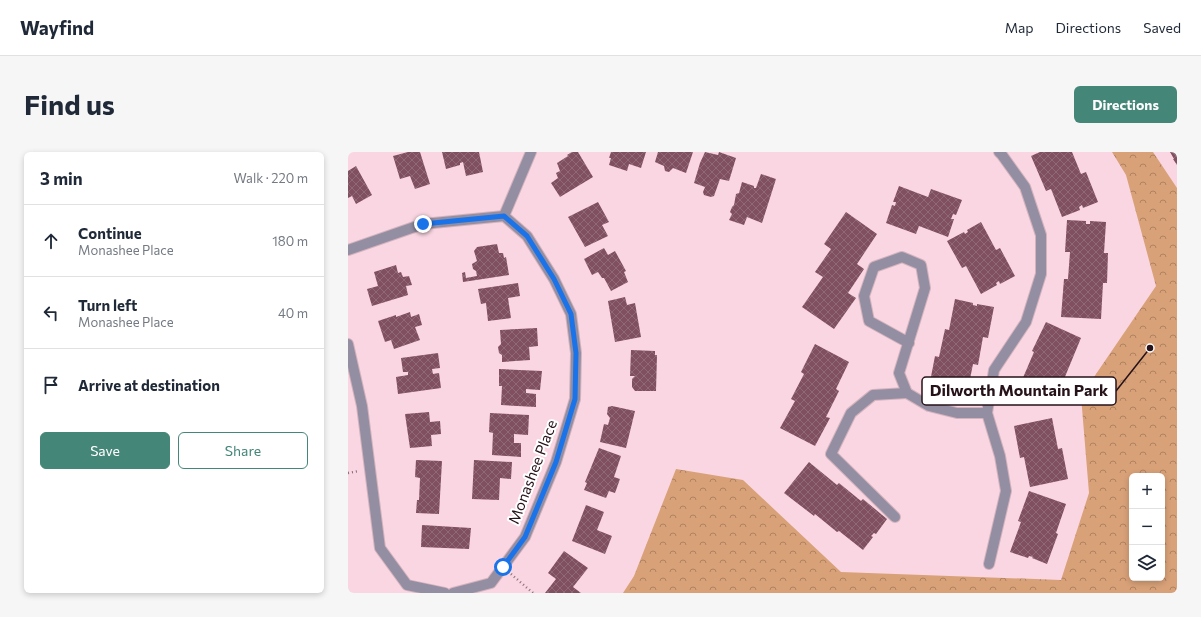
<!DOCTYPE html>
<meta charset="utf-8">
<style>
:root{--surface:#fff;--page:#f6f6f7;--text:#1f2937;--muted:#747a83;--line:#e0e1e3;--accent:#448677}
body{margin:0;font-family:Commissioner,sans-serif;background:var(--page);color:var(--text)}
.controls{position:absolute;right:12px;bottom:12px;display:grid;overflow:hidden;border-radius:6px;box-shadow:0 2px 6px #0003}
.controls button{width:36px;height:36px;display:grid;place-items:center;padding:0;border:0;border-bottom:1px solid var(--line);background:var(--surface);color:var(--text);font:20px sans-serif}
.stop{position:absolute;width:12px;height:12px;margin:-9px;border:3px solid #1a73e8;border-radius:50%;background:#fff}
.stop.end{background:#1a73e8;border-color:#fff;box-shadow:0 1px 4px #0008}
.list{margin:0;padding:0;list-style:none}
h2{display:flex;justify-content:space-between;align-items:center;height:52px;margin:0;padding:0 16px;font-size:17px}
h2 small{font-size:13px;font-weight:400;color:var(--muted)}
.list li{display:grid;grid-template-columns:26px 1fr auto;gap:12px;align-items:center;box-sizing:border-box;height:72px;padding:0 16px;border-top:1px solid var(--line)}
.list b{display:block;font-size:15px;white-space:nowrap}
.list p{margin:0;font-size:13px;white-space:nowrap;color:var(--muted)}
.list em{font-size:13px;font-style:normal;color:var(--muted)}
.actions{display:flex;gap:8px;padding:12px 16px}
.actions a{flex:1;padding:9px 0;border:1px solid var(--accent);border-radius:6px;text-align:center;font-size:14px;color:var(--accent)}
.actions .main{background:var(--accent);color:#fff}
.icon{flex:none;width:22px;height:22px;fill:none;stroke:currentColor;stroke-width:2;stroke-linecap:round;stroke-linejoin:round}
.map{position:relative;flex:none;width:829px;height:441px;overflow:hidden;border-radius:6px}
header{display:flex;align-items:center;gap:24px;box-sizing:border-box;height:56px;padding:0 20px;background:var(--surface);border-bottom:1px solid var(--line)}
header strong{font-size:19px}
nav{display:flex;gap:22px;margin-inline-start:auto;font-size:14px}
.intro{display:flex;align-items:center;justify-content:space-between;box-sizing:border-box;height:96px;padding:0 24px}
h1{margin:0;font-size:28px}
.button{padding:10px 18px;border-radius:6px;background:var(--accent);color:#fff;font-size:14px;font-weight:700}
main{display:flex;gap:24px;padding:0 24px}
aside{flex:1;background:var(--surface);border-radius:6px;box-shadow:0 2px 6px #0003}
.map>svg:first-child{display:block}
.forest{fill:url(#forest-crowns);fill-rule:evenodd}
.building{fill:url(#building-cross-hatch)}
.lines{fill:none;stroke-linecap:round;stroke-linejoin:round}
.minor-casing{stroke:#d3b3bd;stroke-width:12}
.path{stroke:#876c75;stroke-width:2.5;stroke-dasharray:1 3;stroke-linecap:butt}
.minor{stroke:#948ea3;stroke-width:10}
.route{stroke:#1a73e8;stroke-width:5}
.labels{text-anchor:middle;stroke-width:4;stroke-linejoin:round;paint-order:stroke}
.street-label{font-size:15px;fill:#261219;stroke:#fff}
.leader{fill:none;stroke:#261219;stroke-width:1.5}
.callout-dot{fill:#261219;stroke:#fff;stroke-width:1.5}
.callout{fill:#fff;stroke:#261219;stroke-width:1.5}
.callout-label{font-size:16px;text-anchor:middle;font-weight:bold;fill:#261219}
</style>
<header>
<strong>Wayfind</strong>
<nav><a>Map</a><a>Directions</a><a>Saved</a></nav>
</header>
<div class="intro"><h1>Find us</h1><a class="button">Directions</a></div>
<main>
<aside>
<h2>3 min<small>Walk · 220 m</small></h2>
<ul class="list">
<li><svg class="icon" aria-label="ahead" viewBox="0 0 24 24"><path d="M12 20V5M6 11l6-6 6 6"/></svg><div><b>Continue</b><p>Monashee Place</p></div><em>180 m</em></li>
<li><svg class="icon" aria-label="left" viewBox="0 0 24 24"><path d="M17 20v-9H6M10 6l-5 5 5 5"/></svg><div><b>Turn left</b><p>Monashee Place</p></div><em>40 m</em></li>
<li><svg class="icon" aria-label="arrive" viewBox="0 0 24 24"><path d="M6 21V4h12l-3 4 3 4H6"/></svg><div><b>Arrive at destination</b></div></li>
</ul>
<div class="actions"><a class="main">Save</a><a>Share</a></div>
</aside>
<div class="map">
<svg width="829" height="441" viewBox="0 0 829 441">
<defs>
<pattern id="forest-crowns" width="20" height="18" patternUnits="userSpaceOnUse"><rect width="20" height="18" fill="#d8a178"/><path d="M2 6a3 3 0 1 1 6 0M12 15a3 3 0 1 1 6 0" fill="none" stroke="#af8262"/></pattern>
<pattern id="building-cross-hatch" width="8" height="8" patternUnits="userSpaceOnUse"><rect width="8" height="8" fill="#804f60"/><path d="M0 0l8 8M0 8l8-8" fill="none" stroke="#906976"/></pattern>
</defs>
<rect width="100%" height="100%" fill="#f9d6e1"/>
<path class="forest" d="M764,0h41l24,36v405h-554l11,-17 42,-107 67,11 98,92 220,8 28,-87 -8,-97 75,-110 -30,-111zM784,324h30v102h-30z"/>
<g class="building">
<polygon points="60,0 72,0 82,32 67,37 62,24 52,27 45,4"/>
<polygon points="94,0 131,0 135,20 118,24 115,10 112,11 112,13 98,17"/>
<polygon points="224,0 230,0 245,25 212,45 203,31 210,26 208,21 212,19 209,11 220,4 219,3"/>
<polygon points="263,0 298,0 293,16 281,12 279,19 261,13 263,6 261,6"/>
<polygon points="310,0 345,0 338,21 325,16 321,20 317,19 316,14 307,10"/>
<polygon points="357,0 370,3 371,0 388,6 381,29 372,27 366,44 363,45 356,43 355,40 357,35 346,31 352,11"/>
<polygon points="692,0 724,0 733,22 738,20 750,50 735,56 734,53 731,55 732,58 714,65 703,37 698,39 683,4"/>
<polygon points="822,0 829,0 829,13 825,7 826,7"/>
<polygon points="8,14 24,43 8,52 4,44 0,46 0,19"/>
<polygon points="413,22 428,27 414,71 399,65 396,73 381,68 384,62 382,60 384,55 386,53 388,42 391,41 394,30 406,34 406,36 408,36"/>
<polygon points="551,34 580,45 583,37 614,48 608,63 605,62 603,67 606,67 600,85 571,74 568,82 538,71 544,53 547,54 548,50 545,50"/>
<polygon points="250,50 261,70 254,73 260,84 237,95 220,65"/>
<polygon points="498,60 529,82 509,112 516,117 500,141 508,146 486,177 454,155 475,125 467,120 483,97 476,92"/>
<polygon points="719,68 738,69 738,72 742,72 742,69 758,70 756,101 760,101 759,131 755,131 753,167 713,165 716,127 720,127 722,100 717,100"/>
<polygon points="633,70 648,98 652,96 667,124 652,132 651,129 648,131 649,133 633,142 618,114 614,116 599,89 616,80 617,82 620,80 619,78"/>
<polygon points="149,92 151,101 155,101 156,106 158,105 161,123 115,130 114,121 117,120 118,126 129,124 128,119 125,117 124,112 129,109 126,99 129,95"/>
<polygon points="256,96 260,103 267,99 278,119 276,120 280,130 263,139 256,126 254,126 250,120 244,123 236,107"/>
<polygon points="48,113 50,121 53,120 55,125 61,124 64,133 58,134 60,143 24,154 19,137 30,134 26,120"/>
<polygon points="170,131 172,144 160,146 163,166 140,169 138,151 133,152 130,137"/>
<polygon points="277,145 279,153 287,151 293,185 267,190 260,149"/>
<polygon points="607,147 625,151 625,153 629,154 629,152 646,155 640,186 635,185 630,213 625,212 619,242 603,239 604,237 600,237 599,238 581,235 587,204 591,205 597,177 601,178"/>
<polygon points="62,160 63,165 71,162 74,173 67,175 72,188 46,197 43,188 37,190 30,169 48,163 48,165"/>
<polygon points="698,170 733,186 709,244 674,228 686,200 684,199"/>
<polygon points="189,176 190,194 181,195 182,208 154,210 154,203 151,201 150,195 153,192 152,178"/>
<polygon points="467,192 501,210 488,237 491,239 478,265 482,266 467,294 432,276 447,249 443,247 456,222 453,220"/>
<polygon points="283,198 307,199 307,203 309,203 308,239 287,239 284,235 284,227 287,224 282,224"/>
<polygon points="90,201 92,216 84,217 85,222 91,221 93,236 50,242 48,225 60,223 60,220 55,220 53,206"/>
<polygon points="151,217 194,219 192,238 178,237 178,241 188,242 188,255 153,253 154,234 151,234"/>
<polygon points="264,254 287,259 278,296 252,290 256,272 260,273 262,266 259,262 260,255"/>
<polygon points="81,260 82,270 92,269 93,282 83,283 84,294 62,296 57,262"/>
<polygon points="142,261 181,263 180,283 166,282 166,291 173,291 173,305 144,303 145,281 141,280"/>
<polygon points="704,266 710,297 714,296 720,327 682,335 676,305 672,306 666,274"/>
<polygon points="251,296 273,304 266,325 272,327 267,341 261,339 258,346 236,338 239,331 237,330"/>
<polygon points="68,308 94,309 91,362 68,361 69,348 71,348 72,326 67,325"/>
<polygon points="126,308 164,310 163,327 152,326 151,348 124,347"/>
<polygon points="461,310 489,333 491,331 513,349 515,347 539,367 528,382 526,381 523,384 525,385 515,398 491,379 489,380 467,362 466,364 436,341"/>
<polygon points="681,339 718,352 708,381 710,382 699,412 684,406 685,405 681,404 680,406 662,400 673,370 670,369"/>
<polygon points="238,353 256,360 249,378 264,384 257,402 224,389"/>
<polygon points="74,373 123,376 121,397 73,395"/>
<polygon points="216,399 240,416 225,435 233,441 197,441 208,427 200,421"/>
</g>
<g class="lines">
<g class="minor-casing">
<g id="minor">
<polyline points="156,64 183,0"/>
<polyline points="0,98 75,72 156,64 179,84 206,127 223,162 228,201 227,247 208,310 177,385 143,431 105,441"/>
<polyline points="561,191 521,169 516,144 526,115 554,105 573,113 577,136 551,221 559,241 581,254 609,261 639,261"/>
<polyline points="0,192 14,254 32,396 59,433 97,441"/>
<polyline points="547,365 483,302 503,261 525,243 559,241"/>
<polyline points="641,412 658,339 652,304 639,261 646,218 678,170 693,122 693,83 677,35 654,3 651,0"/>
</g>
</g>
<g class="path">
<polyline points="0,321 11,319"/>
<polyline points="163,422 185,441"/>
</g>
<use href="#minor" class="minor"/>
</g>
<g class="lines">
<polyline class="route" points="75,72 156,64 179,84 206,127 223,162 228,201 227,247 208,310 177,385 155,415"/>
</g>
<g class="labels">
<g class="street-label">
<text transform="translate(185 320) rotate(-69)" y="5">Monashee Place</text>
</g>
</g>
<path class="leader" d="M802 196L768 239"/>
<circle class="callout-dot" cx="802" cy="196" r="4"/>
<rect class="callout" x="574" y="225" width="194" height="28" rx="4"/>
<g class="callout-label">
<text x="671" y="244">Dilworth Mountain Park</text>
</g>
</svg>
<div class="controls">
<button>+</button>
<button>−</button>
<button><svg class="icon" aria-label="layers" viewBox="0 0 24 24"><path d="M12 4l9 5-9 5-9-5zM3 14l9 5 9-5"/></svg></button>
</div>
<div class="stop" style="left:155px;top:415px"></div>
<div class="stop end" style="left:75px;top:72px"></div>
</div>
</main>
